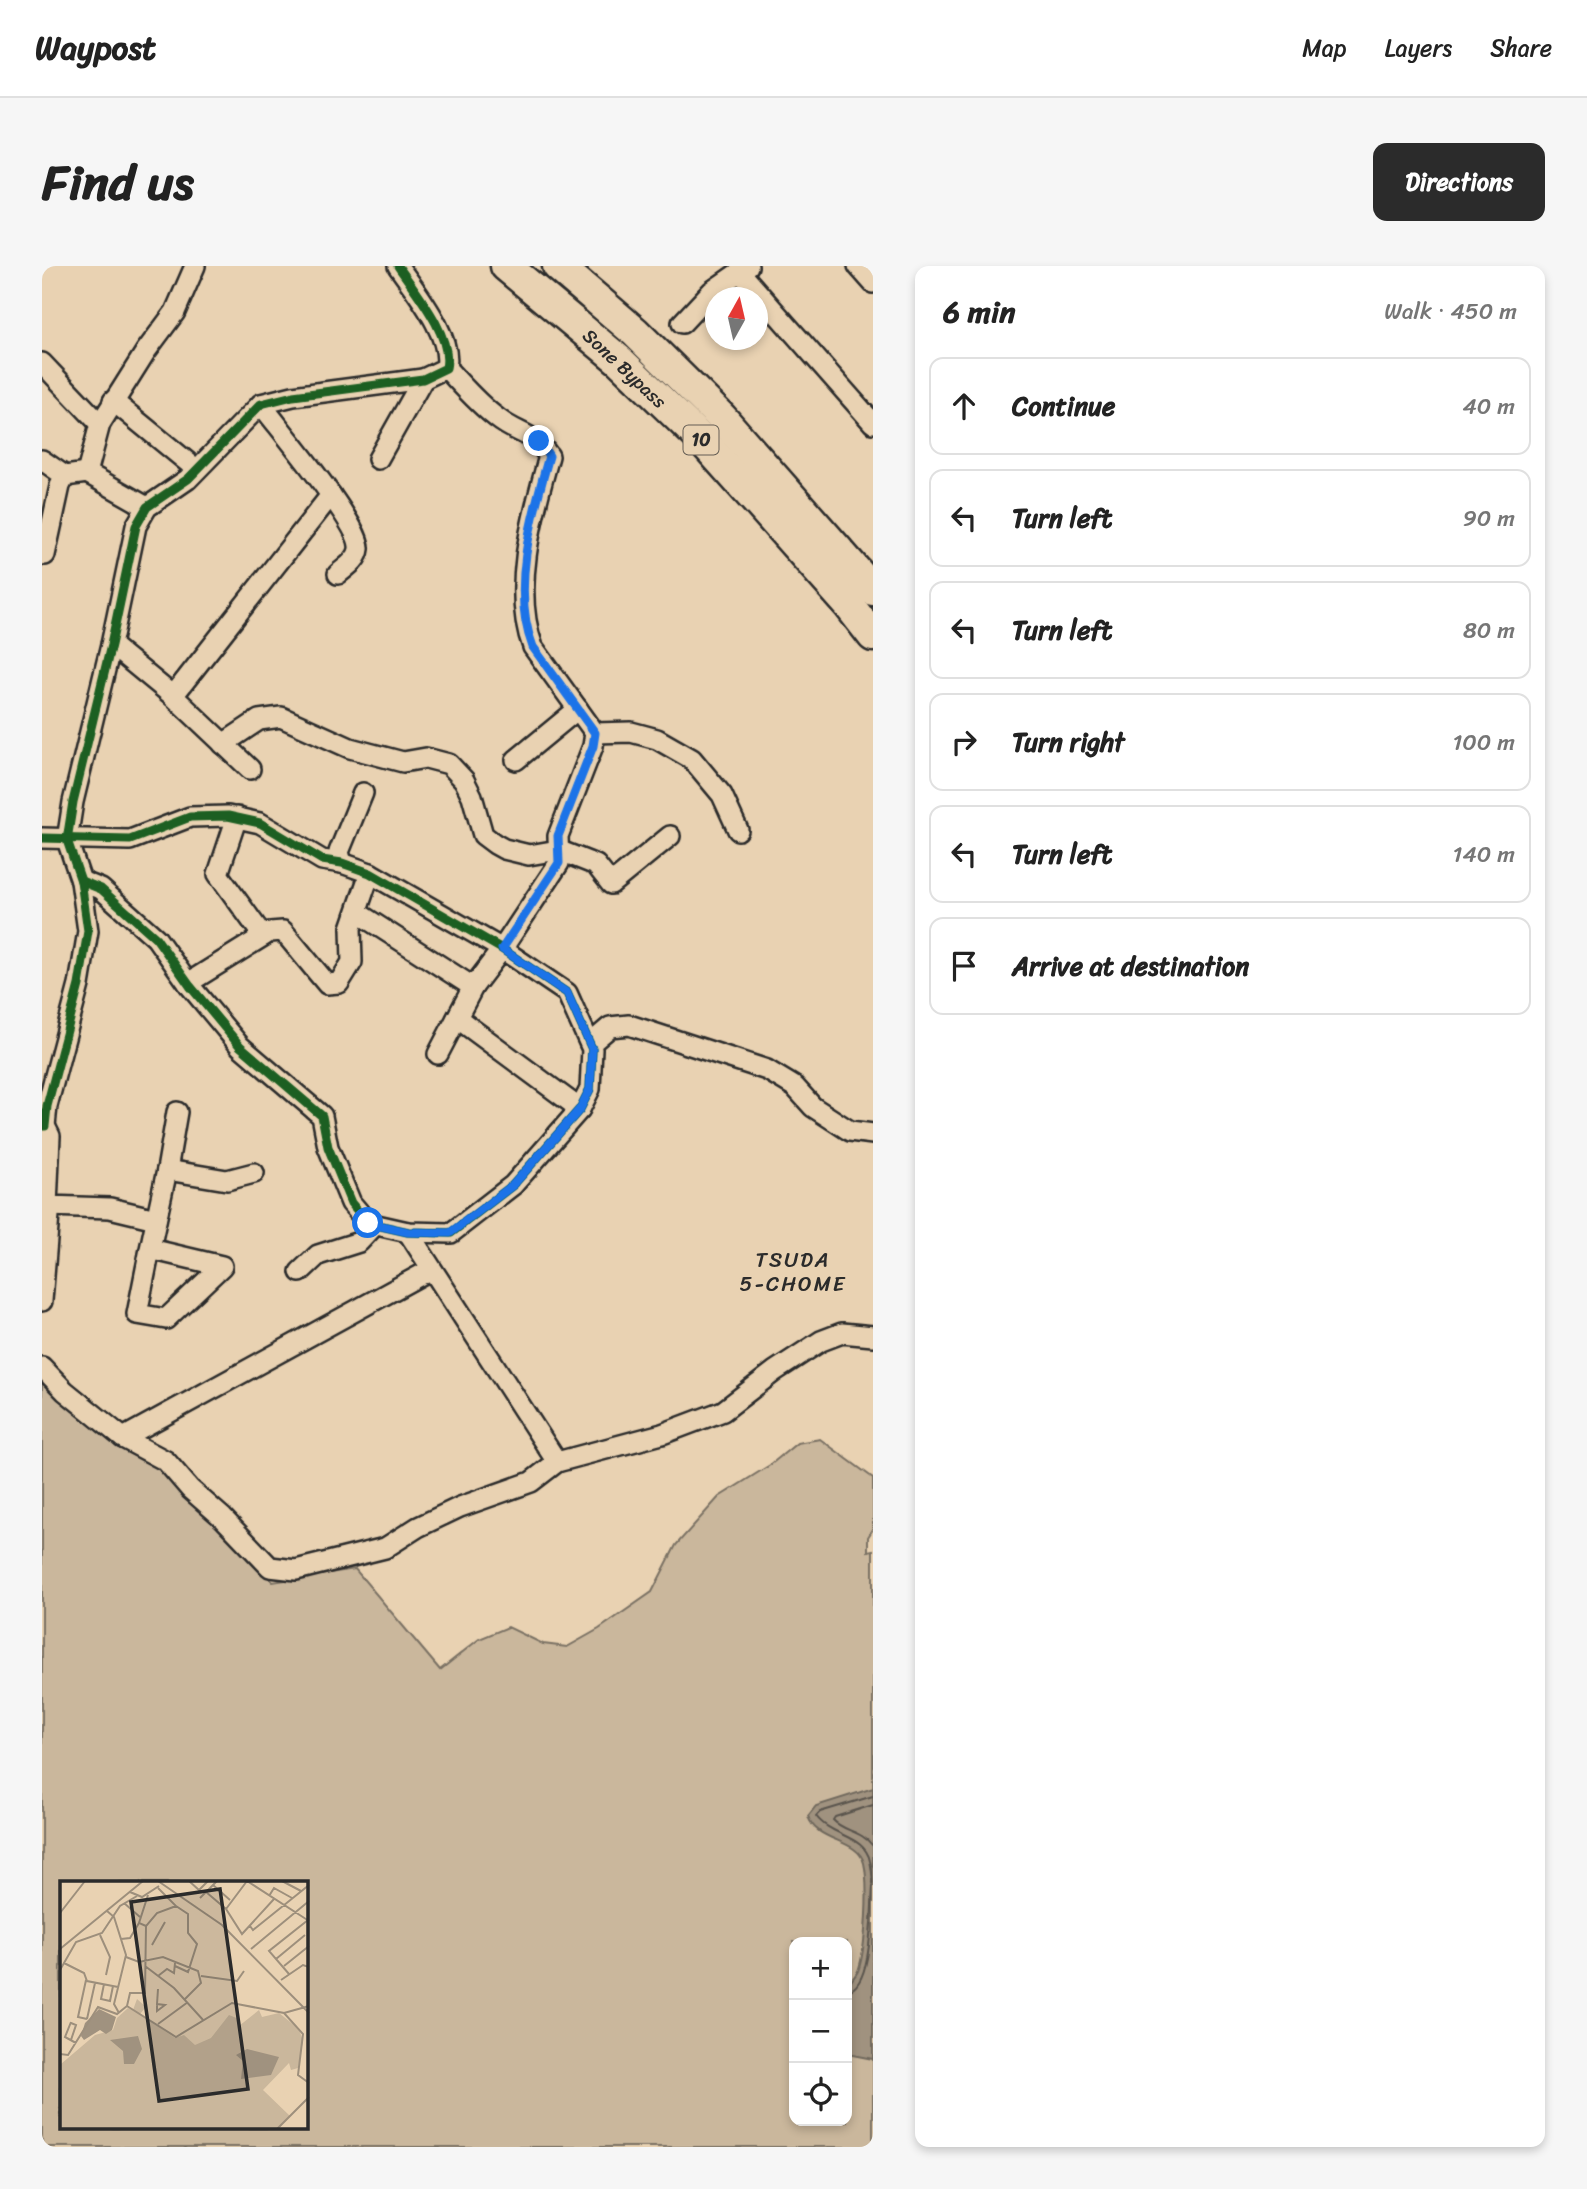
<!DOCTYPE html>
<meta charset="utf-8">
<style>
:root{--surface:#fff;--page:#f6f6f6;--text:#222;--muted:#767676;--line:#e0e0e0;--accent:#2b2b2b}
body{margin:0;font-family:Sriracha,sans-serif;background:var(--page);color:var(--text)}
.controls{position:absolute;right:21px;bottom:21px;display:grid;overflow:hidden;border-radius:14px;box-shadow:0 4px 10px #0003}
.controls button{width:63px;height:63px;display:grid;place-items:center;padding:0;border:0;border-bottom:2px solid var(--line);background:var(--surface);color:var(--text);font:35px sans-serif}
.compass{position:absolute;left:663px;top:21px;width:63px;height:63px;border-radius:50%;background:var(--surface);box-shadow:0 4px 10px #0003;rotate:8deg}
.stop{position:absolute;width:21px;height:21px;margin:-16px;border:5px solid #1a73e8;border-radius:50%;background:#fff}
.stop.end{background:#1a73e8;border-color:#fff;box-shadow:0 2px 7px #0008}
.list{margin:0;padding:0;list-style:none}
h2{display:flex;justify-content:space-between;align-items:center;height:91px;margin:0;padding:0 28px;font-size:30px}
h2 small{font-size:23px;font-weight:400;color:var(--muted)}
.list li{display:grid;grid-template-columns:46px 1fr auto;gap:21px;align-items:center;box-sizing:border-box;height:98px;margin:0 14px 14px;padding:0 14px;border:2px solid var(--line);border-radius:14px}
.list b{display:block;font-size:26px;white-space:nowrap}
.list em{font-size:23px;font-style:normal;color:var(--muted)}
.icon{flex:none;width:38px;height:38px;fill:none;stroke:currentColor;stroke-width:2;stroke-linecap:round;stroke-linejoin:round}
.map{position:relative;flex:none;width:831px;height:1881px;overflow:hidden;border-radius:14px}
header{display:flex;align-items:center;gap:42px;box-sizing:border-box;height:98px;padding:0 35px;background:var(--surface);border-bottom:2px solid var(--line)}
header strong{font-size:33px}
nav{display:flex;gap:38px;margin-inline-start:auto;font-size:24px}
.intro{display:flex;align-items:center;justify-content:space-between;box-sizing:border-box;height:168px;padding:0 42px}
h1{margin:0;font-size:49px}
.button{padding:18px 32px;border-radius:14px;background:var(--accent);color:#fff;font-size:24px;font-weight:700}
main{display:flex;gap:42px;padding:0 42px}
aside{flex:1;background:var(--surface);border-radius:14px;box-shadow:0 4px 10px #0003}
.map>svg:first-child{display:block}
.green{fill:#cab79c;stroke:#7a7164;stroke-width:2;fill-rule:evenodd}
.water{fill:#a0927f;stroke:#71695d;stroke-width:2}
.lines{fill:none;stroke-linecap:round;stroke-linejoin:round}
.shore{stroke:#5a544d;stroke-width:2}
.minor-casing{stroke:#2b2b2b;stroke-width:24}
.highway-casing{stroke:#2b2b2b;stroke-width:35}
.minor{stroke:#e9d2b2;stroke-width:19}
.highway{stroke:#e9d2b2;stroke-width:30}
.cycleway-casing{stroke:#e9d2b2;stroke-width:13}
.cycleway{stroke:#1b5e20;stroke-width:9}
.route{stroke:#1a73e8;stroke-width:9}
.labels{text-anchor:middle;stroke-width:5;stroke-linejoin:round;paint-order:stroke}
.shield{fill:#e9d2b2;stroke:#645d54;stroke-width:2}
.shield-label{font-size:18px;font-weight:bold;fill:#2b2b2b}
.street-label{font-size:19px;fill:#2b2b2b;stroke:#e9d2b2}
.neighbourhood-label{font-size:21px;letter-spacing:2px;fill:#2b2b2b;stroke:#e9d2b2}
.inset-road{fill:none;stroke:#9d8f7c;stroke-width:2}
.view{fill:#2b2b2b;fill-opacity:0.15;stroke:#2b2b2b;stroke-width:3.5}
.inset-edge{fill:none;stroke:#2b2b2b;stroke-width:3.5}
</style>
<header>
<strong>Waypost</strong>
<nav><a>Map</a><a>Layers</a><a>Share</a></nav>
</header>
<div class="intro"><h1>Find us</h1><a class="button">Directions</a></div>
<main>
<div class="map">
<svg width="831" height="1881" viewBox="0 0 831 1881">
<rect width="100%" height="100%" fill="#e9d2b2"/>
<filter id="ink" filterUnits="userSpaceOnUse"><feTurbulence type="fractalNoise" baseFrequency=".0143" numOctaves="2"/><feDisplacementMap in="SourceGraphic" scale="14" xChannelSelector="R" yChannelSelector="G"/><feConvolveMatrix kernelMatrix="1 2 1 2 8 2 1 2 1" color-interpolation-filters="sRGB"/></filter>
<g filter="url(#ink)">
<path class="green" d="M0,1106l120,93 111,117 82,-13 85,101 39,-31 29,-12 35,17 24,3 32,-18 53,-37 24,-47 43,-48 51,-32 27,-22 23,-4 53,39v51l-5,8v14l5,-1v597h-831zM19,1617h245v245h-245zM752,1676h53v179h-53z"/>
<path class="water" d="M831,1522v271l-26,-5c0,-14 -3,-53 0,-65 1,-6 8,-12 11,-18 8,-21 11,-87 6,-108 -6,-25 -48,-20 -56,-47l8,-10z"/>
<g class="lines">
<g class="shore">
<path d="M831,1530l-53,16 -4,4c15,21 49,19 54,45 2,7 2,15 3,22"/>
<path d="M831,1539l-38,12 -2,3c11,12 28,10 40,26"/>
<path d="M805,1725c26,-3 24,-83 26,-105"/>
</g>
<g class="minor-casing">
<g id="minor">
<polyline points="816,0 831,17"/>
<polyline points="698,6 831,157"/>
<polyline points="640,57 670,25 706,0"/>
<polyline points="0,97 58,158"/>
<polyline points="71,135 154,203"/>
<path d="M219,138c17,23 101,122 98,145 -1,11 -13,18 -21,25"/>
<polyline points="336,193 381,113"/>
<polyline points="0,194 23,210"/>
<polyline points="105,241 45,207 58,158 104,85 133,46 153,0"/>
<polyline points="0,288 3,289 18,220 23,210 45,207"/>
<polyline points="69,379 131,430 208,503"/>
<polyline points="131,430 289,229"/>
<polyline points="553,467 589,466 615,473 650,493 680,529 696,564"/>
<polyline points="181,478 217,454 239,451 308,482 361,496 384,492 407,498 422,514 430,530 441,569 453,578 462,583 487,589 516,584 554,599 569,618 628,570"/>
<polyline points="474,494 536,443"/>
<polyline points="195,551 176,608 221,670"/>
<polyline points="0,572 88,574 148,551 186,550 218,557 280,594 300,597 328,607 460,683 525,727 550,783 548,823 538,843 471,919 409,967 366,966 326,957 309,937 286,881 280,850 198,780 148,720 114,672 59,623 39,615"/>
<polyline points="300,597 297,586 321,527"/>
<path d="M316,647l115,74 29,-38 57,-86 -1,-27 35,-90 2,-13 -62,-86c-22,-58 0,-133 16,-191 -17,-25 -31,-21 -52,-38 -19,-14 -35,-33 -51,-50"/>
<polyline points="146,717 228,666 241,665 285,718 297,717 310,696 309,662 328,607"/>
<polyline points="415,752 538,843"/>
<polyline points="548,778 568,761 587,759 725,804 753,821 771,841 808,865 831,868"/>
<polyline points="396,788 431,721"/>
<path d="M0,860h3l2,-20 32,-121 9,-54 -7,-50 -14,-41 6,-38 38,-157 25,-119 11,-19 41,-28 73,-75 32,-8 130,-17 23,-11c7,-32 -31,-77 -48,-102"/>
<polyline points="3,860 8,870 5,940 68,942 114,953"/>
<polyline points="125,904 185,914 212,907"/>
<polyline points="366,966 515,1196"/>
<polyline points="108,983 95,1048 124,1053 180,1000 108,983 125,904 135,846"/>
<polyline points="258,1006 276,989 317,976 333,959"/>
<polyline points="0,1035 7,949 5,940"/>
<polyline points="0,1101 23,1125 81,1172 124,1195 148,1223 181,1252 228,1301 254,1304 343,1282 376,1261 418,1241 489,1216 515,1196 620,1168 681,1145 733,1105 779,1075 800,1067 831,1070"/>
<polyline points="81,1172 388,1004"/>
</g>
</g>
<g class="highway-casing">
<g id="highway">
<polyline points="464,0 577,94 660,174 806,338 831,370"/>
<polyline points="516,0 593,66 680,152 831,324"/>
</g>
</g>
<use href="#minor" class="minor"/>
<use href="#highway" class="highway"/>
<g class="cycleway-casing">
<g id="cycleway">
<polyline points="0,572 88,574 148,551 186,550 218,557 280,594 300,597 328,607 460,683 525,727 550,783 548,823 538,843 471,919 409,967 366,966 326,957 309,937 286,881 280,850 198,780 148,720 114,672 59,623 39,615"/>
<path d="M0,860h3l2,-20 32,-121 9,-54 -7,-50 -14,-41 6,-38 38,-157 25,-119 11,-19 41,-28 73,-75 32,-8 130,-17 23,-11c7,-32 -31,-77 -48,-102"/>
</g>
</g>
<use href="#cycleway" class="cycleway"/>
</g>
</g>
<g class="lines" filter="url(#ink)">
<path class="route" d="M326,957l40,9 42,1 63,-48 67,-76 10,-20 2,-40 -25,-56 -65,-44 57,-86 -1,-27 35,-90 2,-13 -62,-86c-23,-58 0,-134 16,-191l-10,-15"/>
</g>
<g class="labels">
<rect class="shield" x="641.5" y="159.5" width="35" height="29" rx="5"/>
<g class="shield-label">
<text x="659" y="180">10</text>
</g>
<g class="street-label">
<text transform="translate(583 102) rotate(43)" y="7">Sone Bypass</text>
</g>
<g class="neighbourhood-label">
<text x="751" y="1001">TSUDA<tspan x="751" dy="24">5-CHOME</tspan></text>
</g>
</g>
<g transform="translate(18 1615)">
<rect width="248" height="248" fill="#e9d2b2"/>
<path d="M77,118l9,8 -6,7 35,24 9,-3 11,10 16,-7 18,-23 10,4v7l20,-16 3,7 17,-4 20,16 4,12 -5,27 -7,2 -2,-7 -26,27 27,26 -13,13h-217l1,-65 34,-29 18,-5 4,-12 11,-10 5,2z" fill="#cab79c"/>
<path d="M39,128l17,8 -4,13 -6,4 -6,-4 -16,10 -3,-4 4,-13zM78,155l4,13 -8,15h-10l-1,-13 -13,-11zM187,168l32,8 -8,18 -30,4 2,-18 -7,-6z" fill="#a0927f"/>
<path class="inset-road" d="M98,0l64,44 87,88M129,0l10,9 9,-9M222,0l19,10M153,4l17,15M70,11l12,5 17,-11M146,11l20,17 16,25 32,-35M209,15l5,-8 18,10M140,17l17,-17M64,22l16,14M166,28l21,-28 62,40M47,30l7,6 12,38 -12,49 5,9M0,32l25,-32M86,45l-7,-3 9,-28M190,45l3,4 56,-45M40,54l10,22 -4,18M61,58l9,-1 9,-15M92,64l13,-23M0,68l83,-68M191,68l58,-48M66,76l13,5 24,-5 35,14 3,12 -16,16M216,78l29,-24M4,82l20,10 3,8 31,6M85,85l29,22 30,33M115,85l13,6 9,-28 -9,-11v-19l-12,-8M224,85l25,-20M0,89l16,-28 26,-9 18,-27 17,-10M229,93l-20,-23 39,-31M98,95l9,-7 7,4 1,-10M141,95l36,5 7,-10M26,99l-8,37 9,2M221,99l22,-15 6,2M44,103l-3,15 9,2 3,-15M97,123v7l8,-6 -8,-1 1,-15M67,125l49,31 56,-34 52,10 19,21 -5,41 11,8M224,132l25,-7M27,138l8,-36M11,141l-6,15 11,6M98,143l30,-22M11,159l5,-15 -5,-2M0,173l8,1 30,-48 19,7 10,-8 3,-13h15l1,-67 11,-13 19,-7 -18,-18M217,248l32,-32"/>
<path class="view" d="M160,8l28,200 -89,12 -28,-199z"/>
<rect width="248" height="248" class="inset-edge"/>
</g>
</svg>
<div class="controls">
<button>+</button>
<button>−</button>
<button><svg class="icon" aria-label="locate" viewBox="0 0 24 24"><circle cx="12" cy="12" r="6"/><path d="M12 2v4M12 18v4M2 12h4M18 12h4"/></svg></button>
</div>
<svg class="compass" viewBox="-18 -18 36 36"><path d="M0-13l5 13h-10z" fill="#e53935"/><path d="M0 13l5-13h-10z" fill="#767676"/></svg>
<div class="stop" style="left:326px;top:957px"></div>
<div class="stop end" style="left:497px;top:175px"></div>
</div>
<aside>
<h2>6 min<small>Walk · 450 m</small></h2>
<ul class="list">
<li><svg class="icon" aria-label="ahead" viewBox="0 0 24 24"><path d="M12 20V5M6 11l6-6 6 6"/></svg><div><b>Continue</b></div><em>40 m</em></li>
<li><svg class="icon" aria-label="left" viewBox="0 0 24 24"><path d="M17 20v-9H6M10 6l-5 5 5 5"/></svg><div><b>Turn left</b></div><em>90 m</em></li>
<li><svg class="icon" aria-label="left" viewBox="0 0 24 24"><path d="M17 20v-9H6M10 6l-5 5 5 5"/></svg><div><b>Turn left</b></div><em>80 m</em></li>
<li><svg class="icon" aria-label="right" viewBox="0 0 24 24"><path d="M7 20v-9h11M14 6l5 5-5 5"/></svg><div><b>Turn right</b></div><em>100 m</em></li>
<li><svg class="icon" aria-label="left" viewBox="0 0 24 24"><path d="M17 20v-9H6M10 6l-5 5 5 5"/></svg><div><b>Turn left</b></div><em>140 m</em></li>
<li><svg class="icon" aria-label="arrive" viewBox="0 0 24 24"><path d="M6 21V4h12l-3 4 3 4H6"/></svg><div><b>Arrive at destination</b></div></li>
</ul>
</aside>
</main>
